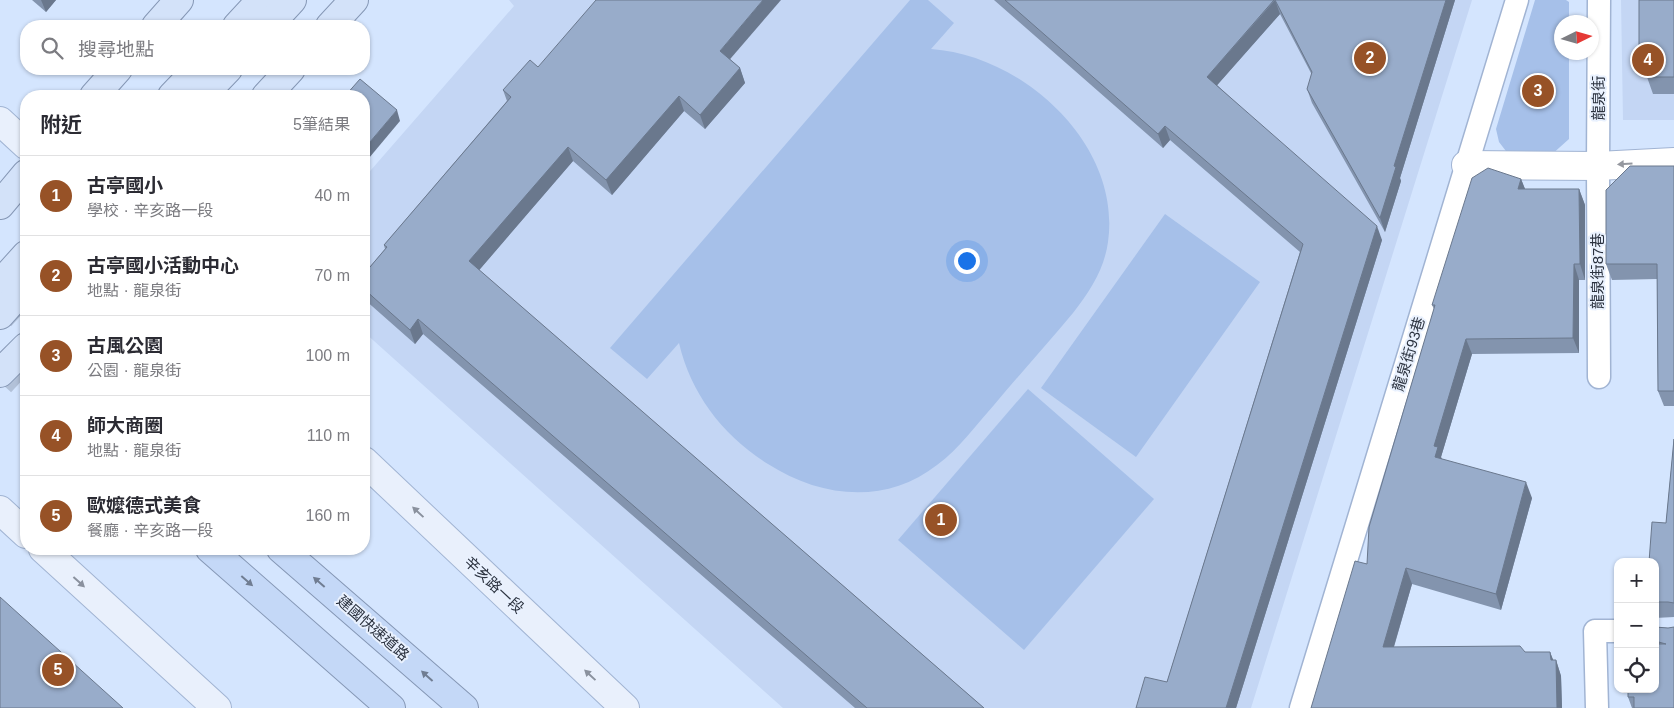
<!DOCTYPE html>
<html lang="zh-TW">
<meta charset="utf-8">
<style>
:root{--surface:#fff;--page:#f2f2f3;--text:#2b2b33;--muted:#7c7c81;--line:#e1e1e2;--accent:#975227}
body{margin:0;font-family:Arial,"Noto Sans TC",sans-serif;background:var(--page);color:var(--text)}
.controls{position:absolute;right:15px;bottom:15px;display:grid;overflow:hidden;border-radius:10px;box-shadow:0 1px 4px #0004}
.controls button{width:45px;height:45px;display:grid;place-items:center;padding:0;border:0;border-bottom:1px solid var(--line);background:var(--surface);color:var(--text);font:25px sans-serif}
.compass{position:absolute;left:1554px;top:15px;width:45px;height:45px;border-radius:50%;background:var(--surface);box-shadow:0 1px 4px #0004;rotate:85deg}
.you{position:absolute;left:966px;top:260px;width:18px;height:18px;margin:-12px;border:4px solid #fff;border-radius:50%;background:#1a73e8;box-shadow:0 0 0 8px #1a73e833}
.badge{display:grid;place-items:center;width:32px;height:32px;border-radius:50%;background:var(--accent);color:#fff;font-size:16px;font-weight:700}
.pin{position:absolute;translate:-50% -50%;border:2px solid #fff;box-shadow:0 1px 5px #0006}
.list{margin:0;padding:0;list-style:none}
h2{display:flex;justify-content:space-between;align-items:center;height:65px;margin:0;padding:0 20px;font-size:21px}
h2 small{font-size:16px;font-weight:400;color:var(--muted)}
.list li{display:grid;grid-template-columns:32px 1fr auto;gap:15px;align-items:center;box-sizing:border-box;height:80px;padding:0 20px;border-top:1px solid var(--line)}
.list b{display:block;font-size:19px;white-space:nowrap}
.list p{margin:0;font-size:16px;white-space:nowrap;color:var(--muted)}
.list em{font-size:16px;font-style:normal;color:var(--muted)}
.icon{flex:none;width:28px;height:28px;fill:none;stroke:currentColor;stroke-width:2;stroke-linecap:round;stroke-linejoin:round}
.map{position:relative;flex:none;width:1674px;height:708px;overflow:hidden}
.search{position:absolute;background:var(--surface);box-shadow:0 1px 4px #0004;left:20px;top:20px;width:350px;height:55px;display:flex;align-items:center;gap:12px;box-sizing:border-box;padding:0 18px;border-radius:20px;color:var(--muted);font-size:19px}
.panel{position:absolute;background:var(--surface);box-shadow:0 1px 4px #0004;left:20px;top:90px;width:350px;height:465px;border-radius:20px}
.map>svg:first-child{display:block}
.built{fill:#c4d6f4}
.green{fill:#a6c0e9}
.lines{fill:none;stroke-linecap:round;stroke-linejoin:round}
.trunk-tunnel{stroke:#b2c1d8;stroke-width:28;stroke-dasharray:28 14;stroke-linecap:butt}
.service-casing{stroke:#a1b4d3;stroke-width:25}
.minor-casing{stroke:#a1b4d3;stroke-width:30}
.secondary-casing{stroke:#a1b4d3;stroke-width:30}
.primary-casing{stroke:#8597b5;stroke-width:30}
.trunk-casing{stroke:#8597b5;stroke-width:30}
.service{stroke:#fff;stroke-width:22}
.minor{stroke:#fff;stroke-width:28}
.secondary{stroke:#e9f0fc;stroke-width:28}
.primary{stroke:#d3e2f9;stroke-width:28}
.trunk{stroke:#c4d8f7;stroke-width:28}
.wall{fill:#8394ae}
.shaded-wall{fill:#6a788d}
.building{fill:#98acca;stroke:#6a788d}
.oneway{fill:#95989f}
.oneway2{fill:#8a919e}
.oneway3{fill:#707d92}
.labels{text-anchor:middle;stroke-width:4;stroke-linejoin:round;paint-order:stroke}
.street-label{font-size:15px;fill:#2b323f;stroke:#e9f1fe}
</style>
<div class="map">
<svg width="1674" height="708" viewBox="0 0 1674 708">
<rect width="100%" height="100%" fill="#d4e5fe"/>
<g class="built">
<polygon points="509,0 1472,0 1251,708 783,708 364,332 364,178 514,6"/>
<polygon points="1621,0 1674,0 1674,120 1623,120"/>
</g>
<g class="green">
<path d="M910,0h18l26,23 -23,26c92,6 191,96 177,193 -4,28 -18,49 -35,71 -26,31 -53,61 -79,92 -18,20 -35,44 -57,60 -51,40 -116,33 -169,-1 -45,-28 -77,-70 -89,-121l-32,36 -37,-31z"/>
<polygon points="1535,0 1566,0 1569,2 1569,22 1562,22 1562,52 1569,53 1569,139 1550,156 1509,155 1499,142 1496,129"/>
<polygon points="1165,214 1260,282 1136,457 1041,388"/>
<polygon points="1028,389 1154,499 1024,650 898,540"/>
</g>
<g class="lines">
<g class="trunk-tunnel">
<polyline points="0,297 26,321"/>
<polyline points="0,363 26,387"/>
</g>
<g class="service-casing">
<g id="service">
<polyline points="1599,377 1598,166 1599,0"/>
<polyline points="1301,708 1517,0"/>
<polyline points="1597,708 1595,631 1618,631"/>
</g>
</g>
<g class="minor-casing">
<polyline id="minor" points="1466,165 1598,166 1674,162"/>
</g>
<g class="secondary-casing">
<g id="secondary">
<polyline points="0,121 26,145"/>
<polyline points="364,461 625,708"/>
<polyline points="0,510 26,534"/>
<polyline points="43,549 217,708"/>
</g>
</g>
<g class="primary-casing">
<g id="primary">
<polyline points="156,26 179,0"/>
<polyline points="237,26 261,0"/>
<polyline points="268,26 292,0"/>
<polyline points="330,26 354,0"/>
<polyline points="94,96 118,69"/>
<polyline points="172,96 198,69"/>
<polyline points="202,96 228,69"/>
<polyline points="266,96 291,69"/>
<polyline points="0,205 26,174"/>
<polyline points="0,284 26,255"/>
<polyline points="0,315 26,286"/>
<polyline points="0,373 26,347"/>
</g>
</g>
<g class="trunk-casing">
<g id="trunk">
<polyline points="210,549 391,708"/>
<polyline points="281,549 464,708"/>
</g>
</g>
<use href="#service" class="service"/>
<use href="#minor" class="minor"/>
<use href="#secondary" class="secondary"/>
<use href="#primary" class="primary"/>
<use href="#trunk" class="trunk"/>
</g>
<g class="wall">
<polygon points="32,0 56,0 46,12"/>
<polygon points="994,0 1455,0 1400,178 1401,181 1385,232 1312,103 1307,89 1312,75 1280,14 1217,85 1382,240 1236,708 1136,708 1167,682 1300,252 1170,140 1163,148"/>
<polygon points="1674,0 1674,94 1653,94 1647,77 1647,70 1645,70 1639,52"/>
<polygon points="730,59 740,68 745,83 705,129 684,111 612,195 573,161 479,270 984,708 855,708 423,334 415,344 364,299 364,274 385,249 384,245 507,101 503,90"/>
<polygon points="1674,166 1674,406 1664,406 1658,391 1657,279 1612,280 1606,264"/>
<polygon points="1521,179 1525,189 1579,189 1585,205 1585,280 1579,280 1579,353 1472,354 1441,457 1442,459 1532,498 1501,610 1412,584 1394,647 1525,652 1550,652 1553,660 1556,660 1561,676 1562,708 1311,708 1367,564 1434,309 1432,305"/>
<polygon points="1674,439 1674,617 1655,618 1655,562 1666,523"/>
<polygon points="1655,627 1668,628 1674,708 1632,708 1628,697 1655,689"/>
</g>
<g class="shaded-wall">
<polygon points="41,0 56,0 46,12"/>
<polygon points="763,0 781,0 725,65 720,51"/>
<polygon points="1275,0 1280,14 1212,91 1207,77"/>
<polygon points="1446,0 1455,0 1400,178 1401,181 1385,232 1380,218 1394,166"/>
<polygon points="740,68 745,83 705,129 700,115"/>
<polygon points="679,96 684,111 612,195 606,180"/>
<polygon points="397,110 400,121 364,164 364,149"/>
<polygon points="1165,126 1170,140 1163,148 1158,134"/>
<polygon points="568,147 573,161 475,275 469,261"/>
<polygon points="1521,179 1527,194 1518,189"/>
<polygon points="1579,189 1585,205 1585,280 1580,264"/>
<polygon points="1377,226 1382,240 1236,708 1226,708"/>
<polygon points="1574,264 1579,280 1579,353 1573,338"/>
<polygon points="418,319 423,334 415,344 410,330"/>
<polygon points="1466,339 1472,354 1441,457 1443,463 1435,457 1434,446"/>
<polygon points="1526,482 1532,498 1501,610 1496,594"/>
<polygon points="1406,568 1412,584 1389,663 1383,647"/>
<polygon points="1550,652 1556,667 1556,660 1561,676 1562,708 1557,708"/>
</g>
<g class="building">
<polygon points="596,0 763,0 720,51 740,68 700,115 679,96 606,180 568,147 469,261 984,708 867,708 418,319 410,330 364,289 364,274 387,247 384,245 511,97 503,90 530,60 538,67"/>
<polygon points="1005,0 1274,0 1207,77 1377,226 1226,708 1136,708 1145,677 1167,682 1303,244 1165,126 1158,134"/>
<polygon points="1275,0 1446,0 1394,166 1396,167 1380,218 1307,89 1312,72"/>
<polygon points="1639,0 1674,0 1674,77 1647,77 1647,52 1639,52"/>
<polygon points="360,79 397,110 364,149 364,96 345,96"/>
<polygon points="1630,166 1674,166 1674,391 1658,391 1657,264 1606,264 1606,190"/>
<polygon points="1488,168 1521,179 1518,189 1579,189 1580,264 1574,264 1573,338 1466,339 1434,446 1438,447 1435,457 1526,482 1496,594 1406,568 1383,647 1520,646 1525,652 1550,652 1551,660 1556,660 1557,708 1311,708 1355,561 1367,564 1369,527 1435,305 1432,305 1472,178"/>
<polygon points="1674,439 1674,603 1668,602 1655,602 1655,562 1649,562 1652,522 1666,523"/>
<polygon points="0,597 123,708 0,708"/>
<polygon points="1655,627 1668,628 1674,627 1674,708 1634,708 1634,697 1628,697 1628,689 1655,689 1655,644 1666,644 1655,641"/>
</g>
<defs><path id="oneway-solid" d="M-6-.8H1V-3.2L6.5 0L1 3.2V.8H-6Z" transform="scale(1.25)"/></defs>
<use class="oneway" href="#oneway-solid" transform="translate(1625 164) rotate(177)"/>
<g class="oneway2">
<use href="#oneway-solid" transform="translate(418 512) rotate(-137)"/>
<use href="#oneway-solid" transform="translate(79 582) rotate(42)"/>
<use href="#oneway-solid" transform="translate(590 675) rotate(-137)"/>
</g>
<g class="oneway3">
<use href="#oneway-solid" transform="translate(247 581) rotate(41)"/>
<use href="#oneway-solid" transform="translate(319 582) rotate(-139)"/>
<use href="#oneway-solid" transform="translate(427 676) rotate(-138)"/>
</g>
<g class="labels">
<g class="street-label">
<text transform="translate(1599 98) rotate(-90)" y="5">龍泉街</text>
<text transform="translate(1598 271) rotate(-90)" y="5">龍泉街87巷</text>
<text transform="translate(1409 354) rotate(-73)" y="5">龍泉街93巷</text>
<text transform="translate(494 585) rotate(43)" y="5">辛亥路一段</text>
<text transform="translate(373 628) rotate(41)" y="5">建國快速道路</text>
</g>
</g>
</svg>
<div class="controls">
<button>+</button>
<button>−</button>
<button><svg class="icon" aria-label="locate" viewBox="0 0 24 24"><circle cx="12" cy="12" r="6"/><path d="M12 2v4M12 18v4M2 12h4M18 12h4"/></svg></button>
</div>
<svg class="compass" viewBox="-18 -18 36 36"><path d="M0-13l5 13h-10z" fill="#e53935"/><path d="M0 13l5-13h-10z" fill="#7c7c81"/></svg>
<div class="you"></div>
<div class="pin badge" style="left:941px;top:520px">1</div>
<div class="pin badge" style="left:1370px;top:58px">2</div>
<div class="pin badge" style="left:1538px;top:91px">3</div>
<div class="pin badge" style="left:1648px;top:60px">4</div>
<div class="pin badge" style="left:58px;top:670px">5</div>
<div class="search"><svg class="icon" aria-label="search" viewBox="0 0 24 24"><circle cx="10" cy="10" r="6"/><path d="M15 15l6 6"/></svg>搜尋地點</div>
<section class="panel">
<h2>附近<small>5筆結果</small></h2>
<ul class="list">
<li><span class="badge">1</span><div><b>古亭國小</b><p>學校 · 辛亥路一段</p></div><em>40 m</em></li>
<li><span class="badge">2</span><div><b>古亭國小活動中心</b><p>地點 · 龍泉街</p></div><em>70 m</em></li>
<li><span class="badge">3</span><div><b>古風公園</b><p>公園 · 龍泉街</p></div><em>100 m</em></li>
<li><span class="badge">4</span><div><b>師大商圈</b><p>地點 · 龍泉街</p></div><em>110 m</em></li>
<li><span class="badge">5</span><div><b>歐嬤德式美食</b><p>餐廳 · 辛亥路一段</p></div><em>160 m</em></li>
</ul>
</section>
</div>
